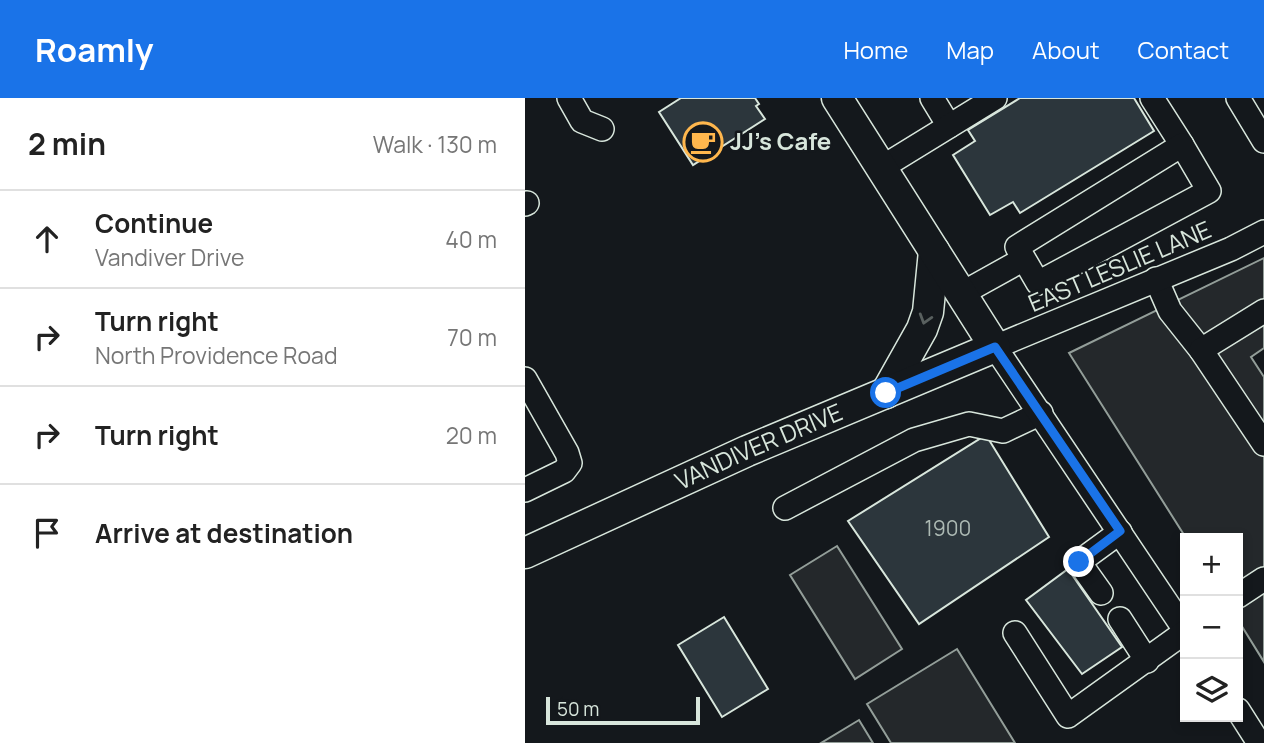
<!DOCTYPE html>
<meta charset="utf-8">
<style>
:root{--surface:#fff;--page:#f2f2f2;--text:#222;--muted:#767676;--line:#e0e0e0;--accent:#1a73e8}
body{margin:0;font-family:Manrope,sans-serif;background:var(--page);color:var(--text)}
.controls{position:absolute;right:21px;bottom:21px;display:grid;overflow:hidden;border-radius:0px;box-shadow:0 4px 10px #0003}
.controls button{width:63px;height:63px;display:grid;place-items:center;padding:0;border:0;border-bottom:2px solid var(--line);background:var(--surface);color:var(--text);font:35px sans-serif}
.scale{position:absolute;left:21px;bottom:18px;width:154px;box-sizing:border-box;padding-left:7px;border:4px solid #d8e6dc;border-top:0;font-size:19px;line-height:24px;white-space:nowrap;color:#d8e6dc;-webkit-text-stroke:5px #14181c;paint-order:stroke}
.stop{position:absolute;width:21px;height:21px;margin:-16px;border:5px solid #1a73e8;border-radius:50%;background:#fff}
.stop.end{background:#1a73e8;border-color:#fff;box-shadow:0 2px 7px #0008}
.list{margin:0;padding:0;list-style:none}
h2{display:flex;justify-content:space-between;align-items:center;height:91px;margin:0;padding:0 28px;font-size:30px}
h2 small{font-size:23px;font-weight:400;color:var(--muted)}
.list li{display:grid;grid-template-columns:46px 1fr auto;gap:21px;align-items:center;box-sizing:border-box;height:98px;padding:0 28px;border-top:2px solid var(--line)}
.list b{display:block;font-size:26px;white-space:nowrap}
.list p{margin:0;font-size:23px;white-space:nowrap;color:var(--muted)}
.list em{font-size:23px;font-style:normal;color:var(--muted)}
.icon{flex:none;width:38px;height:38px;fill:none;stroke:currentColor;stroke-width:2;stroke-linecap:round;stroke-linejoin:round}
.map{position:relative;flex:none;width:739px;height:645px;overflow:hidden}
header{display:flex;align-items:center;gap:42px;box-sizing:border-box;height:98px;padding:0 35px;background:var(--accent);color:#fff}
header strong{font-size:33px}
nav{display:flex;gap:38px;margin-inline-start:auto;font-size:24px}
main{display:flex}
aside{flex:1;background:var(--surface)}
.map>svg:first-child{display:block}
.parking{fill:#24282b;stroke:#939e99;stroke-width:2}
.building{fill:#2c363c;stroke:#d8e6dc;stroke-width:2}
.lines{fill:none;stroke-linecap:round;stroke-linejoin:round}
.minor-casing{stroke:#d8e6dc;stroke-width:26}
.major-casing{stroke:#d8e6dc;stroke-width:33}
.minor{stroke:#14181c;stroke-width:23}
.major{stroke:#14181c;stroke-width:30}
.oneway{stroke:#59605f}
.route{stroke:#1a73e8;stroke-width:9}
.labels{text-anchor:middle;stroke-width:5;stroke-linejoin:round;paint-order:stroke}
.number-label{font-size:21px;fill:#adbab4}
.poi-label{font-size:24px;font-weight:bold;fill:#d8e6dc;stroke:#14181c;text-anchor:start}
.street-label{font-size:24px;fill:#d8e6dc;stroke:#14181c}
</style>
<header>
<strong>Roamly</strong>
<nav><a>Home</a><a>Map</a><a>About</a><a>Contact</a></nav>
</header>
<main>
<aside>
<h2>2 min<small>Walk · 130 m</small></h2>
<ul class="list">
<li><svg class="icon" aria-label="ahead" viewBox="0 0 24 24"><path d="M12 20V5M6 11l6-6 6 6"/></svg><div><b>Continue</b><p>Vandiver Drive</p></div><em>40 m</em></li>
<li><svg class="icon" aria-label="right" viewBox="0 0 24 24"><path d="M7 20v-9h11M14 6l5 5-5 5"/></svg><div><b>Turn right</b><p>North Providence Road</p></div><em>70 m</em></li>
<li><svg class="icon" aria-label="right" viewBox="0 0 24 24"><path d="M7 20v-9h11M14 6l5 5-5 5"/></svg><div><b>Turn right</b></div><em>20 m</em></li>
<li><svg class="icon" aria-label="arrive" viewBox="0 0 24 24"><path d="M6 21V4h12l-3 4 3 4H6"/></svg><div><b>Arrive at destination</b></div></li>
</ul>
</aside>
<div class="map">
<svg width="739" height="645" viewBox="0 0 739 645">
<rect width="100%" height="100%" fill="#14181c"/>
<g class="parking">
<polygon points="739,160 739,250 726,259 739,279 739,564 713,522 713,440 661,440 544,255"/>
<polygon points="312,448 377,551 330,581 265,477"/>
<polygon points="432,551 490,645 366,645 342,606"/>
<polygon points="334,622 348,645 296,645"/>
</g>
<g class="building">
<polygon points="156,0 230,0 234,6 231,8 240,21 168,67 134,14"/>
<polygon points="495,0 609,0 629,33 495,115 488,104 465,117 428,57 450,43 443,32"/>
<polygon points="461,337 524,439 394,526 323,423"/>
<polygon points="543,471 597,549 557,576 501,502"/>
<polygon points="199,519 243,591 197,619 153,547"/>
</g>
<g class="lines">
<g class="minor-casing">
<g id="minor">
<polyline points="44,0 57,23 77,31"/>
<polyline points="407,0 424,28"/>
<polyline points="627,0 657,47"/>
<polyline points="713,0 739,43"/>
<polyline points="356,70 470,0"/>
<polyline points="0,106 2,105"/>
<polyline points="631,181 645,213 676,252"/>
<polyline points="436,196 499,161 513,185 684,93 657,47 492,149 499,161"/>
<polyline points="739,213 676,252 739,346"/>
<polyline points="0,281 42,355 45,365 39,373 0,392"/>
<polyline points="260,410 389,342 444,326 478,333 516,315"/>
<polyline points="576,495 554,464 595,434"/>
<polyline points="713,498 739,481"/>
<polyline points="595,521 622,563"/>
<polyline points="660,532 470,249 706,151 739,134"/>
<polyline points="490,535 543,618 660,534"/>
<polyline points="713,612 734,645"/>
</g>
</g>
<g class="major-casing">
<g id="major">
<polyline points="361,295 397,231 403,214 409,153"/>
<path id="s1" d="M0,455l222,-102 248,-104 -158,-249"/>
</g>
</g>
<use href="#minor" class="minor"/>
<use href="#major" class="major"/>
</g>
<defs><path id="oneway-chevron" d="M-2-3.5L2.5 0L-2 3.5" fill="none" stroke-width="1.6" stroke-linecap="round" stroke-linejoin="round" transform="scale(1.75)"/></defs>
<use class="oneway" href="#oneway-chevron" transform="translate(400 221) rotate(107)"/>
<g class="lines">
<polyline class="route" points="361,295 470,249 595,433 554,464"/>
</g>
<defs>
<g id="cafe-ring" transform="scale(2.0125)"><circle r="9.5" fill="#14181c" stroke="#ffb74d" stroke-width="1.5"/><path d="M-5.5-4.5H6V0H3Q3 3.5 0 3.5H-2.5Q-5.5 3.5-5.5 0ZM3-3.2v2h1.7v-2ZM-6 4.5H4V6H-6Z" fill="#ffb74d"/></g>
</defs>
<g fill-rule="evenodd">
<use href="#cafe-ring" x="178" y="44"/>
</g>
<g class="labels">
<g class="number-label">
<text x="423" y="438">1900</text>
</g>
<g class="poi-label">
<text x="205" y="52">JJ's Cafe</text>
</g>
<g class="street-label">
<text transform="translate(595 169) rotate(-23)" y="8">EAST LESLIE LANE</text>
<text dy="8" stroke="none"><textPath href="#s1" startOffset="257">VANDIVER DRIVE</textPath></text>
</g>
</g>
</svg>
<div class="controls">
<button>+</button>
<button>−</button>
<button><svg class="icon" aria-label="layers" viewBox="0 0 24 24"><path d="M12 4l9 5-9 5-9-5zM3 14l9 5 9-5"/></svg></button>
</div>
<div class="scale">50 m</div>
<div class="stop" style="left:361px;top:295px"></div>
<div class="stop end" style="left:554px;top:464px"></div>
</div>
</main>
